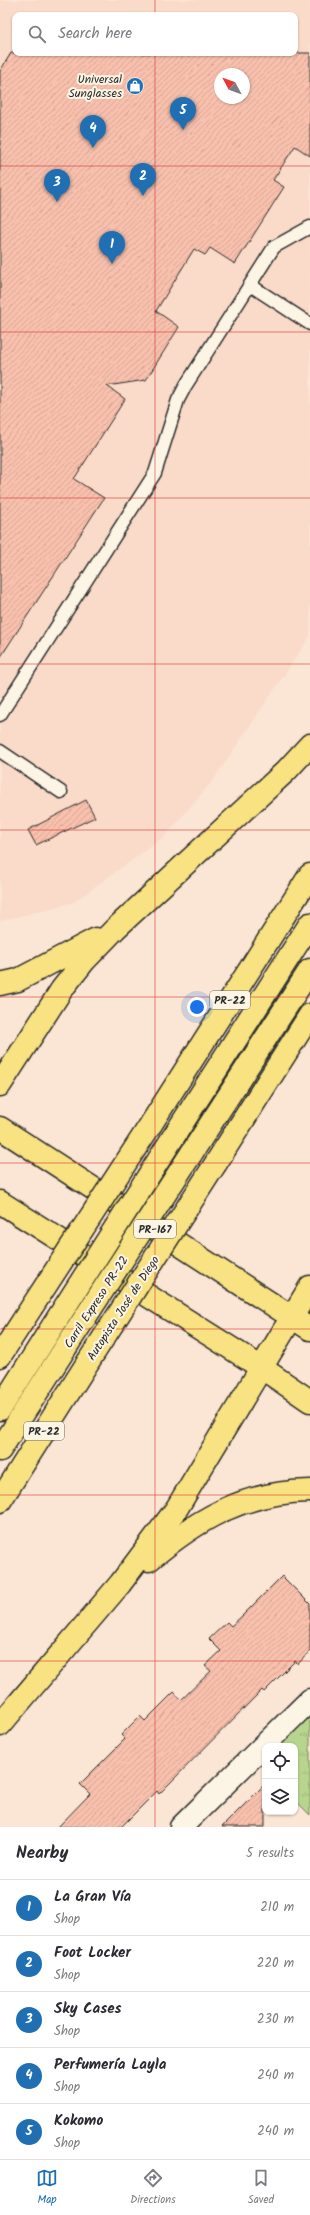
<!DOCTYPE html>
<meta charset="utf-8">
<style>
:root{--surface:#fff;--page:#f2f2f3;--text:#2b2b33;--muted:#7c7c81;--line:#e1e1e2;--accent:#1f6fb2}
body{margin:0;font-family:Kalam,sans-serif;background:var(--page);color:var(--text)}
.controls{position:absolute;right:12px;bottom:12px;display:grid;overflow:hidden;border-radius:8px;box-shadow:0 1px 3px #0004}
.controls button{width:36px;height:36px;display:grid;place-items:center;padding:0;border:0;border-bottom:1px solid var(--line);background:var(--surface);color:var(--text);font:20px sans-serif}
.compass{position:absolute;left:214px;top:68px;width:36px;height:36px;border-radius:50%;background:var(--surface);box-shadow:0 1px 3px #0004;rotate:311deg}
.you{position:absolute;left:197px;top:1007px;width:14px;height:14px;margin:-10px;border:3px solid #fff;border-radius:50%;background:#1a73e8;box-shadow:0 0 0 6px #1a73e833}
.badge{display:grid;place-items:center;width:26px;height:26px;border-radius:50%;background:var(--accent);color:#fff;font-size:13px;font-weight:700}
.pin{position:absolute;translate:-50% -33px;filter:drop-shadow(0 1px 2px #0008)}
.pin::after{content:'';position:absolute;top:21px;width:14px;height:12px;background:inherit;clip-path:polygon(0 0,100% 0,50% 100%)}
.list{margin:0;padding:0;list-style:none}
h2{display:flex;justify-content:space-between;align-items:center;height:52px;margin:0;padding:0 16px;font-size:17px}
h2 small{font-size:13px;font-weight:400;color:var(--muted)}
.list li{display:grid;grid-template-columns:26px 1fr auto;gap:12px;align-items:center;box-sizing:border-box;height:56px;padding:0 16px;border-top:1px solid var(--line)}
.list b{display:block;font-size:15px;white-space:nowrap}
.list p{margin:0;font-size:13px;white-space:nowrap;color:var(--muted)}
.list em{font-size:13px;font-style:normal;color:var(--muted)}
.icon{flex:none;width:22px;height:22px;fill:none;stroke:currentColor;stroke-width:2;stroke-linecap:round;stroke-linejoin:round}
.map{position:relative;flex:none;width:310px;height:1827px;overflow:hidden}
.search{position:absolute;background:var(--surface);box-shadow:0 1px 3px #0004;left:12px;right:12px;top:12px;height:44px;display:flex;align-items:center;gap:10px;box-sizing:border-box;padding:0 14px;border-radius:8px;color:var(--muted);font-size:15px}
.sheet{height:332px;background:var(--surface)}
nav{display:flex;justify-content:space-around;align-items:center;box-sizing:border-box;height:56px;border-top:1px solid var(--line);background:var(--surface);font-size:11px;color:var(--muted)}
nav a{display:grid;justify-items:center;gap:2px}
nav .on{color:var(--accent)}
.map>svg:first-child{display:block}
.built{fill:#fadac8;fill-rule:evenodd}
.park{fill:url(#park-tufts);stroke:#72805c}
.building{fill:url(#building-hatch);stroke:#2b2b2b;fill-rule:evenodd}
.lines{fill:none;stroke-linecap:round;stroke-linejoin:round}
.lane-casing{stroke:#2b2b2b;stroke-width:15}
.street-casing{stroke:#2b2b2b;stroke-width:25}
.primary-casing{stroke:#2b2b2b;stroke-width:25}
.highway-casing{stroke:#2b2b2b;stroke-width:25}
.lane{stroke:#fcf5e5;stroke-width:12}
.street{stroke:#fcf5e5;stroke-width:22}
.primary{stroke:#f8e281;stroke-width:22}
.highway{stroke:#f8e281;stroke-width:22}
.highway-bridge-casing{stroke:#2b2b2b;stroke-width:25;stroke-linecap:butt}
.highway-bridge{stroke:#f8e281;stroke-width:22}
.grid{fill:none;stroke:#d62828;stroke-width:1;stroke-opacity:0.55}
.labels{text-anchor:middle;stroke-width:4;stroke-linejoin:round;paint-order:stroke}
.shield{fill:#fcf5e5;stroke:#6a6863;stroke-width:1}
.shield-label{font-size:11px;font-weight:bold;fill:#2b2b2b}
.poi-label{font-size:12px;fill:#2b2b2b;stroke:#fcf5e5;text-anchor:end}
.street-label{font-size:12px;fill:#2b2b2b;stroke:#fcf5e5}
</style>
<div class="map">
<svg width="310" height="1827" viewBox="0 0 310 1827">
<defs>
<pattern id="park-tufts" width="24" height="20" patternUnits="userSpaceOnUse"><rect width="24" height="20" fill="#b8d58e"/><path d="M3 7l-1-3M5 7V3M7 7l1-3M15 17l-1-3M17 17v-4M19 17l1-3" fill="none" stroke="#9eb77b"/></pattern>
<pattern id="building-hatch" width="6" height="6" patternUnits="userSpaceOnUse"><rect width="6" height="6" fill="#f8c0ad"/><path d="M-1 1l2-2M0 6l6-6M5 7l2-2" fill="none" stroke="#d5a595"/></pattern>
</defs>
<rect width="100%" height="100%" fill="#fbe5d4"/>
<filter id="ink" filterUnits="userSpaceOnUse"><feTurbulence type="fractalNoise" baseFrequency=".025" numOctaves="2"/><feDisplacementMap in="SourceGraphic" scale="8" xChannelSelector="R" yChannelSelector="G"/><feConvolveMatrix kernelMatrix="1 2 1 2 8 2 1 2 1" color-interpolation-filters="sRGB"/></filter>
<g filter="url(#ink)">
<path class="built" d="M0,0h310v636l-96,143 -49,57 -91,66 -74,19zM15,15h280v38h-280zM220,74h24v24h-24z"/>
<polygon class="park" points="310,1710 310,1815 295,1800 295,1746 276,1746"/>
<g class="building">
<path d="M11,53h299v103l-15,-10 -22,34 11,7 -49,77 -25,-16 -5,7 -11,-6 -38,62 23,16 -33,53 -39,6 18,13 -51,80 30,19 -104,160v-587zM220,74h24v24h-24z"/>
<polygon points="86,800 95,817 36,845 28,830"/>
<polygon points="282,1576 310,1604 310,1651 298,1664 295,1661 264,1692 262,1690 159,1794 157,1791 121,1827 58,1827 90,1794 80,1784 125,1739 121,1735 140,1716 145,1721 174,1692 181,1700 211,1671 205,1666 221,1651 209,1639 227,1622 231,1626 243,1615"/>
<polygon points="265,1784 265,1827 222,1827"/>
</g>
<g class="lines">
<g class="lane-casing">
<g id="lane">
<polyline points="250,285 310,324"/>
<polyline points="0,715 155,473 178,400 186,385 274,247 310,227"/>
<polyline points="0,751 61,792"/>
</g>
</g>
<g class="street-casing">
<polyline id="street" points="181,1827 310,1700"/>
</g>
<g class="primary-casing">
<g id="primary">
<polyline points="0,1128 310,1329"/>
<polyline points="0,1202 262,1368 310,1401"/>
</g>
</g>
<g class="highway-casing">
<g id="highway">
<polyline points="0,984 18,980 96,939"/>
<polyline points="0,1085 62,989 85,960 115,929 286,771 310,745"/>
<polyline points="151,1124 310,875"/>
<polyline points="172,1139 310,924"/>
<polyline points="191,1154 310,970"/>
<polyline points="216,1163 310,1015"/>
<polyline points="0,1356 24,1319"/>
<polyline points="0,1409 47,1335"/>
<polyline points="0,1450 66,1347"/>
<polyline points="0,1501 88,1362"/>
<path d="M149,1560c49,-41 94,-68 161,-69"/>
<polyline points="0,1725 120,1584 177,1508 310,1287"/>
</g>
</g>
<use href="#lane" class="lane"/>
<use href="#street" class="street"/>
<use href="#primary" class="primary"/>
<use href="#highway" class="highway"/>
<g class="highway-bridge-casing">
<g id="highway-bridge">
<polyline points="24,1319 151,1124"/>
<polyline points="47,1335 172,1139"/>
<polyline points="66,1347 191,1154"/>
<polyline points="88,1362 216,1163"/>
</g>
</g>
<use href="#highway-bridge" class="highway-bridge"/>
</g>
</g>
<path class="grid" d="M155,0v15M155,53v1774M0,166h310M0,332h310M0,498h310M0,664h310M0,830h310M0,997h310M0,1163h310M0,1329h310M0,1495h310M0,1661h310"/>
<defs>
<g id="shop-disc" transform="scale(0.9)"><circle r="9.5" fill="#1f6fb2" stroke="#fcf5e5"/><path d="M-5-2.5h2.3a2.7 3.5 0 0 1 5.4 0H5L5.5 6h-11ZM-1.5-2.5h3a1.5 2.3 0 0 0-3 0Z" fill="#fff"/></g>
</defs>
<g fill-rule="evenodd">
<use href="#shop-disc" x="135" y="86"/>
</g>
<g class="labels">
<g class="shield">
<rect x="210" y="991" width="40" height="18" rx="3"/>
<rect x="134" y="1220" width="42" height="18" rx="3"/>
<rect x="24" y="1422" width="40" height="18" rx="3"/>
</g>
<g class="shield-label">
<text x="230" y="1004">PR-22</text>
<text x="155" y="1233">PR-167</text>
<text x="44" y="1435">PR-22</text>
</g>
<g class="poi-label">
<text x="122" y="83">Universal<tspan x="122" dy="14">Sunglasses</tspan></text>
</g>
<g class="street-label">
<text transform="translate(96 1302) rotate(-57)" y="4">Carril Expreso PR-22</text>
<text transform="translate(123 1308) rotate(-57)" y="4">Autopista José de Diego</text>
</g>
</g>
</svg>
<div class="controls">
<button><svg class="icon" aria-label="locate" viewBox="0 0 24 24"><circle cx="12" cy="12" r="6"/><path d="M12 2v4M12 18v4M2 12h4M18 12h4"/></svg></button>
<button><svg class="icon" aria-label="layers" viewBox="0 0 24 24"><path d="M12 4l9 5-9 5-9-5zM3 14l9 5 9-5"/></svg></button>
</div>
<svg class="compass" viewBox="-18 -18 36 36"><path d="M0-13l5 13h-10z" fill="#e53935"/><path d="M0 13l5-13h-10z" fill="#7c7c81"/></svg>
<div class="you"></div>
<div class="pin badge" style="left:112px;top:264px">1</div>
<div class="pin badge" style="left:143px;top:196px">2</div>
<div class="pin badge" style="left:57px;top:202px">3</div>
<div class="pin badge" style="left:93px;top:148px">4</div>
<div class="pin badge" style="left:183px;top:130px">5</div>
<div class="search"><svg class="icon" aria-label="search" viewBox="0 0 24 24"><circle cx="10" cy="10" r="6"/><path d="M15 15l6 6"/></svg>Search here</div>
</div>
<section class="sheet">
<h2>Nearby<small>5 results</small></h2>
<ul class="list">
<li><span class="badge">1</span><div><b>La Gran Vía</b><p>Shop</p></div><em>210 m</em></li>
<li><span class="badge">2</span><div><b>Foot Locker</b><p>Shop</p></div><em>220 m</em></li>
<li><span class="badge">3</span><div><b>Sky Cases</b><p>Shop</p></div><em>230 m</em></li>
<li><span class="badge">4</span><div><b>Perfumería Layla</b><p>Shop</p></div><em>240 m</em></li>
<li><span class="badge">5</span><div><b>Kokomo</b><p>Shop</p></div><em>240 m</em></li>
</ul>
</section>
<nav>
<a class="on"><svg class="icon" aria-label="map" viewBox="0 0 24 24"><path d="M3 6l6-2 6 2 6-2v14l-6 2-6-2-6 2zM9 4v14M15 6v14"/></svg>Map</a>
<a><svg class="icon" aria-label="directions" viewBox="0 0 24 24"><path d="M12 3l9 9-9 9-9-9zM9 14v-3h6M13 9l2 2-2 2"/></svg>Directions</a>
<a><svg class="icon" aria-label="saved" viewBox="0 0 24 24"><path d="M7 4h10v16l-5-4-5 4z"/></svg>Saved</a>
</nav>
